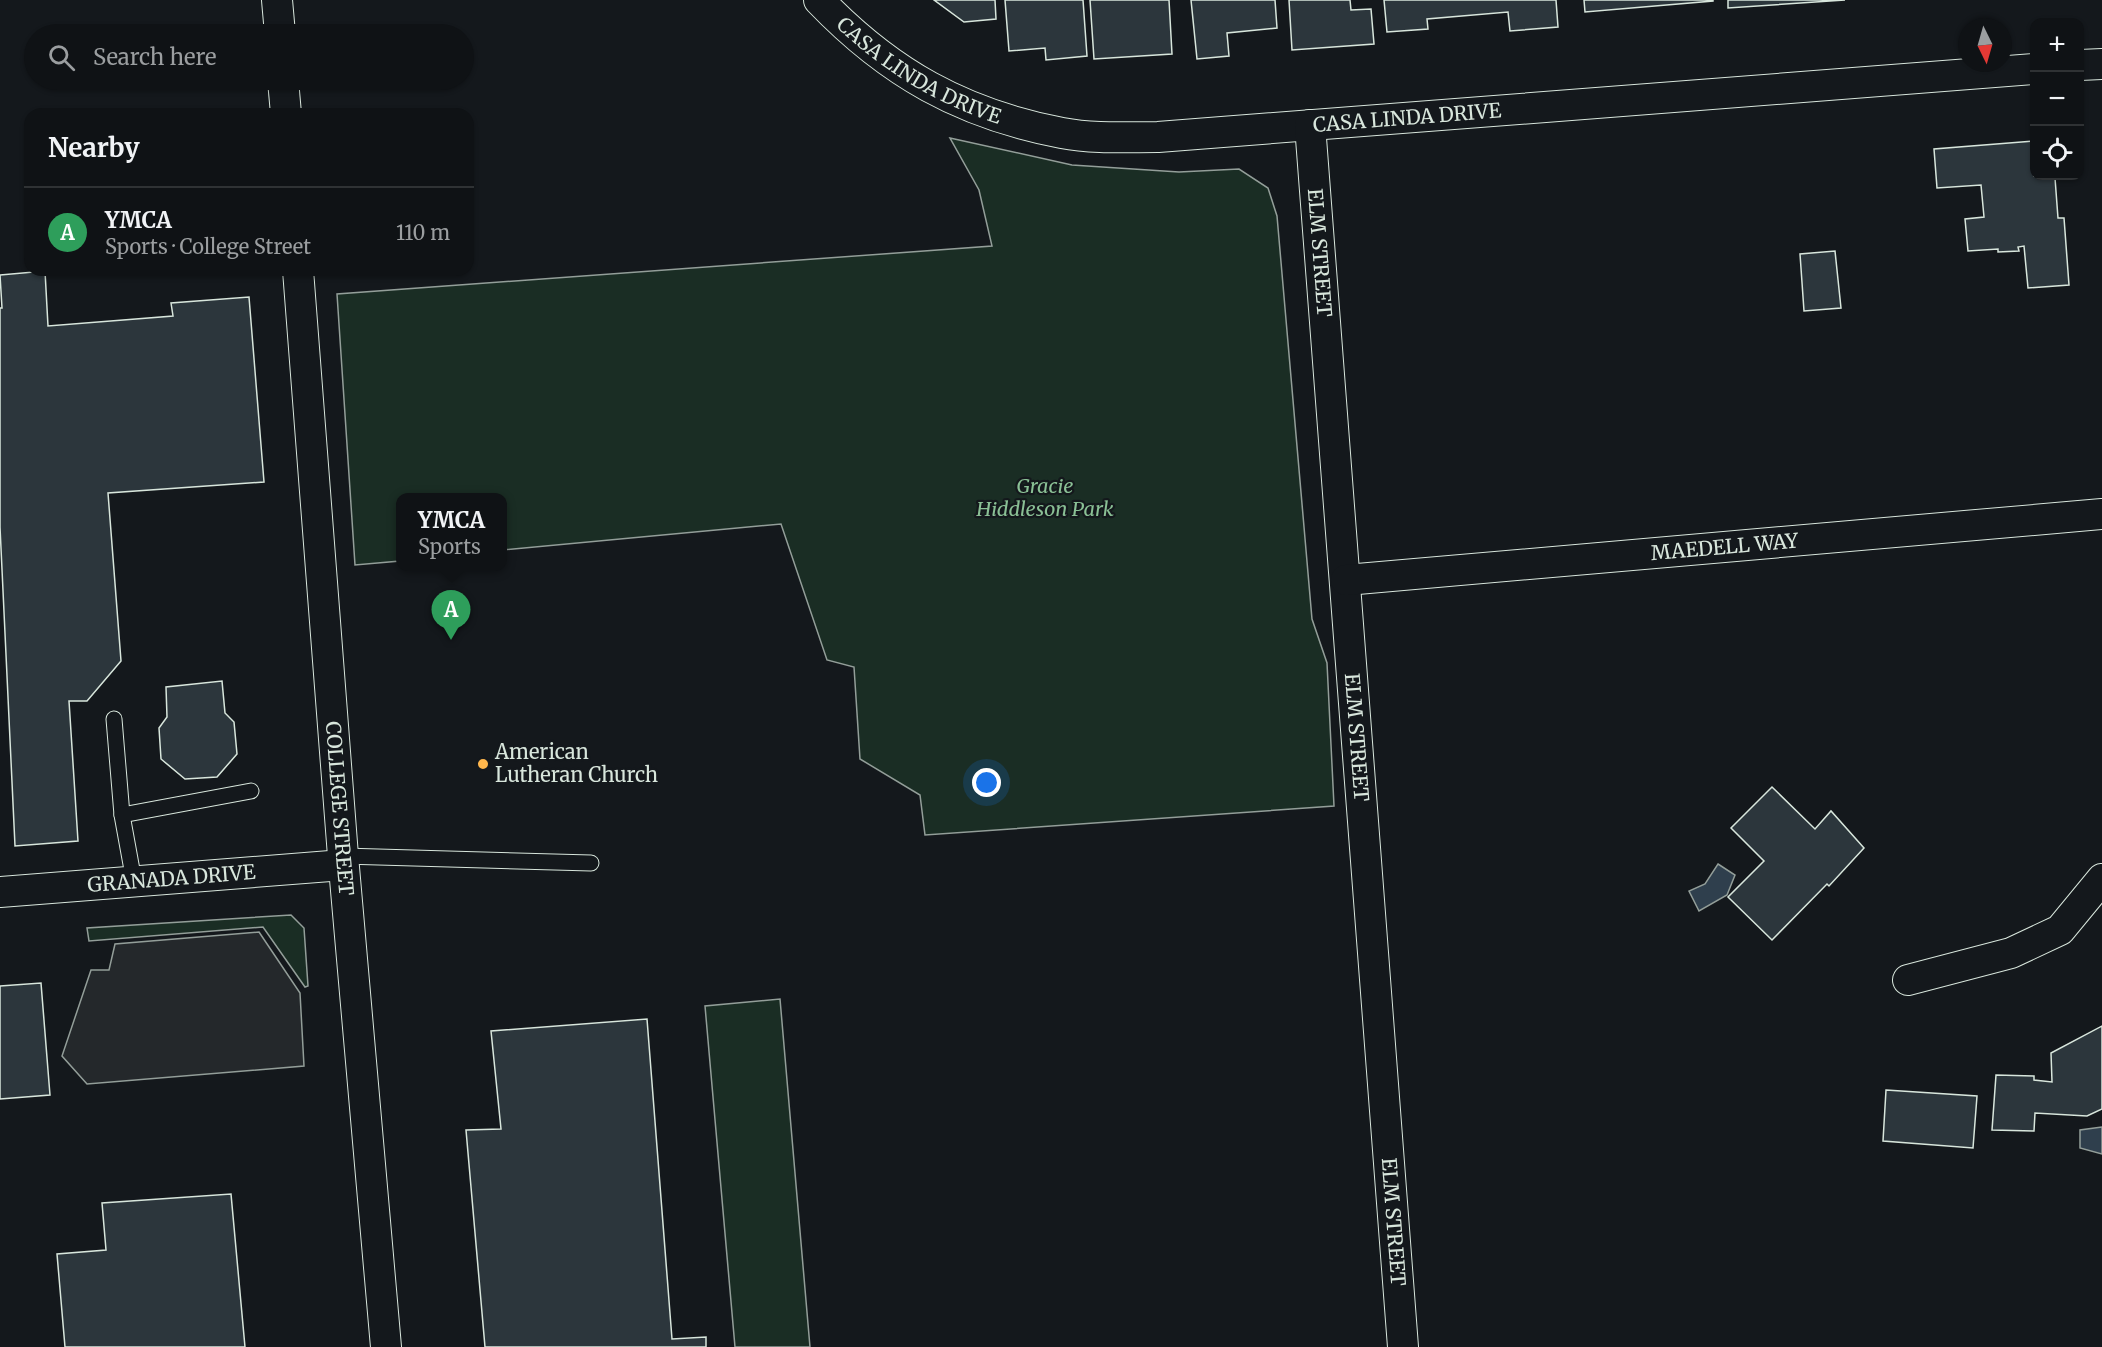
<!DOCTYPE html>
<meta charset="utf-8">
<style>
:root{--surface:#0f1215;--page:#181b1e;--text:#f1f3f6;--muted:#9b9ea0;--line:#2f3234;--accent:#2563eb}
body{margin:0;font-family:Merriweather,serif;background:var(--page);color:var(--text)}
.controls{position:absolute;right:18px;top:18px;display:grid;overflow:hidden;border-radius:12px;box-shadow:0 2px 4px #0004}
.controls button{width:54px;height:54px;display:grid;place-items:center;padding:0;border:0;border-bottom:2px solid var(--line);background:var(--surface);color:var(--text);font:30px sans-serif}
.compass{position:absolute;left:1958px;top:18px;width:54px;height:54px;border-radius:50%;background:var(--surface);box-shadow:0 2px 4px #0004;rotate:175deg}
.you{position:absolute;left:987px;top:783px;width:21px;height:21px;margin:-15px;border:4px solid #fff;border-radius:50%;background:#1a73e8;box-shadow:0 0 0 9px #1a73e833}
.badge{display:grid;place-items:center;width:39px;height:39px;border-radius:50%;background:var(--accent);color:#fff;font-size:20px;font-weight:700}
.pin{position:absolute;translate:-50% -50px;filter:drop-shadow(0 2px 3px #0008)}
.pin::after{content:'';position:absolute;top:32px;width:21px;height:18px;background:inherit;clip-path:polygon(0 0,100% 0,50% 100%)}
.popup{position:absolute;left:396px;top:493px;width:111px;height:78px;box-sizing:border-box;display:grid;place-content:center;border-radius:12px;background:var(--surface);filter:drop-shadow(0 2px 4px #0005);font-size:20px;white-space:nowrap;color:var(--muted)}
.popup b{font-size:22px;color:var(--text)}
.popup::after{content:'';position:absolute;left:50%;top:100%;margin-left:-12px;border:12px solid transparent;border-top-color:var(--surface)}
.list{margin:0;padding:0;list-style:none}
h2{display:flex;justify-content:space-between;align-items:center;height:78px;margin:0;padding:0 24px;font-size:26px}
h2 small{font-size:20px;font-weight:400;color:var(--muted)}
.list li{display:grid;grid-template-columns:39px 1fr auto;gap:18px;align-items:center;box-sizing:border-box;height:90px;padding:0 24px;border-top:2px solid var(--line)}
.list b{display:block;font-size:22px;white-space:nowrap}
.list p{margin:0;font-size:20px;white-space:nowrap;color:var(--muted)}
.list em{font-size:20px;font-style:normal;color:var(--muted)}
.icon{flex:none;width:33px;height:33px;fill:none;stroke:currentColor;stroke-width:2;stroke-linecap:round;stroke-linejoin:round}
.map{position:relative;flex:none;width:2102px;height:1347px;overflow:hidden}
.search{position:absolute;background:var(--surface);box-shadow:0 2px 4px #0004;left:24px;top:24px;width:450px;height:66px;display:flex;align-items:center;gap:15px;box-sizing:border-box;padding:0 21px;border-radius:33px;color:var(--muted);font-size:22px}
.panel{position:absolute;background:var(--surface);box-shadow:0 2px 4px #0004;left:24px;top:108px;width:450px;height:168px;border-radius:18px}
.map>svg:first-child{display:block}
.green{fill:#1a2d24;stroke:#939e99;stroke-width:1.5}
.parking{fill:#24282b;stroke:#939e99;stroke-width:1.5}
.water{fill:#2f3f4d;stroke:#939e99;stroke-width:1.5}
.building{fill:#2c363c;stroke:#d8e6dc;stroke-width:1.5}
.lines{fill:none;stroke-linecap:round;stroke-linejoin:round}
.lane-casing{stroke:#d8e6dc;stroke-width:17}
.street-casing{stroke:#d8e6dc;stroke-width:32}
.lane{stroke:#14181c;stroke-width:15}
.street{stroke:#14181c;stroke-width:30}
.poi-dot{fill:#ffb74d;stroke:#14181c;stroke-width:2}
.labels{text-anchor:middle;stroke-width:4.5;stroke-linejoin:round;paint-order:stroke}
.street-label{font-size:20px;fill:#d8e6dc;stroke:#14181c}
.park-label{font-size:20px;font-style:italic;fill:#8ac095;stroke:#14181c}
.poi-label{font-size:20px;fill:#d8e6dc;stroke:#14181c;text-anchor:start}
</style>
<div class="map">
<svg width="2102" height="1347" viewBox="0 0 2102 1347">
<rect width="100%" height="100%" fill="#14181c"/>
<g class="green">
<polygon points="950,138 1072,165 1179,172 1239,169 1268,188 1277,216 1312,619 1327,663 1334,806 925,835 920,795 860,759 854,667 827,660 781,524 502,550 502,498 400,498 400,561 355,565 337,294 992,246 979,190"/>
<polygon points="291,915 304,928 308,986 305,987 263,927 89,941 87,928"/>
<polygon points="780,999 810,1347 735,1347 705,1006"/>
</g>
<polygon class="parking" points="259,932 300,993 304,1066 87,1084 62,1056 91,970 109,970 115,944"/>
<g class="water">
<polygon points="1718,864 1735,875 1727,895 1699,911 1689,891 1705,884"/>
<polygon points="2102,1127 2102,1154 2080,1148 2080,1130"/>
</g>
<g class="building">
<polygon points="934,0 995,0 996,19 964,22"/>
<polygon points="1005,0 1083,0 1087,56 1046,60 1045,48 1009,51"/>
<polygon points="1090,0 1169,0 1172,54 1094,59"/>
<polygon points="1191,0 1275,0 1277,28 1227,33 1229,56 1197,59"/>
<polygon points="1289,0 1350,0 1351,10 1371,9 1374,44 1292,50"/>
<polygon points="1384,0 1556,0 1558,27 1510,31 1508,12 1427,19 1428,29 1387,32"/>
<polygon points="1584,0 1713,0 1713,1 1585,12"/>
<polygon points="1728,0 1845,0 1728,8"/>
<polygon points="2034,141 2034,176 2061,176 2061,177 2055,178 2058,218 2064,218 2069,285 2028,288 2024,246 2018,247 2019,251 1998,252 1998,249 1968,251 1965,219 1984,217 1981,185 1937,188 1934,149"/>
<polygon points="1835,251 1841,308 1804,311 1800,254"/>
<polygon points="45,271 48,326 173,316 171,303 249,297 264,482 108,493 121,661 87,701 69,701 78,841 15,846 0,527 0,308 2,308 0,275"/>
<polygon points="222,681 225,713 234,722 237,754 217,777 185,779 161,759 159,728 167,717 166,687"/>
<polygon points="1772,787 1815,829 1831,811 1864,848 1829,886 1827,884 1772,940 1728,897 1764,861 1731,828"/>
<polygon points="41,983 50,1095 0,1099 0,986"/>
<polygon points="647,1019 672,1339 706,1337 706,1347 485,1347 466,1130 501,1129 491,1031"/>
<polygon points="2102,1026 2102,1109 2087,1116 2035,1113 2034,1131 1992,1130 1996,1075 2034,1076 2034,1080 2052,1082 2051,1053"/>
<polygon points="1886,1090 1977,1096 1973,1148 1883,1141"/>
<polygon points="231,1194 245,1347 65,1347 57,1254 106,1250 102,1203"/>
</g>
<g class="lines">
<g class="lane-casing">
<g id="lane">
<polyline points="114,719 122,815 134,881"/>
<polyline points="122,815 251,791"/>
<polyline points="343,856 591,863"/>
</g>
</g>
<g class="street-casing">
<g id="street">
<polyline points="277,0 280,34"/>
<path id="s1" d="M819,0c70,73 143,114 243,133 31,6 64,4 96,4l876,-68"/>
<polyline points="2080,65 2102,64"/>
<polyline points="283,80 286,114"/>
<path id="s2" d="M1310,125l93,1222"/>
<path id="s3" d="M298,270l45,586 43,491"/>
<path id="s4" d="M1346,580l756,-66"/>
<path id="s5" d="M0,892l343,-27"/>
<polyline points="1908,980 2011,953 2060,930 2102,879"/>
</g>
</g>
<use href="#lane" class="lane"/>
<use href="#street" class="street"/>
</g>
<circle class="poi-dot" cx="483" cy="764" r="6"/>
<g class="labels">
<g class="street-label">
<text dy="7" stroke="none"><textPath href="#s1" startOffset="124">CASA LINDA DRIVE</textPath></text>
<text dy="7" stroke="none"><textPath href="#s1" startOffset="628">CASA LINDA DRIVE</textPath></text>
<text dy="7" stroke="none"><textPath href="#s2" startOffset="128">ELM STREET</textPath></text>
<text dy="7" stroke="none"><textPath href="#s4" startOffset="380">MAEDELL WAY</textPath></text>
<text dy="7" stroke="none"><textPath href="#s2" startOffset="614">ELM STREET</textPath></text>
<text dy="7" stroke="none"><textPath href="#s3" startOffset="540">COLLEGE STREET</textPath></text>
<text dy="7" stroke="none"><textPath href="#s5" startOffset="172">GRANADA DRIVE</textPath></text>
<text dy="7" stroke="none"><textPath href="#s2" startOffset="1100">ELM STREET</textPath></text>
</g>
<g class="park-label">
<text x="1045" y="493">Gracie<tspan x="1045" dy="23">Hiddleson Park</tspan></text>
</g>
<g class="poi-label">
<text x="495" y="759">American<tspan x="495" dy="23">Lutheran Church</tspan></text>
</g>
</g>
</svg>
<div class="controls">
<button>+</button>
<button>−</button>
<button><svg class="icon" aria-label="locate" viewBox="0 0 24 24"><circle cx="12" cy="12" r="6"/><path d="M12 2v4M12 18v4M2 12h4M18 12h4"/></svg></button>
</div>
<svg class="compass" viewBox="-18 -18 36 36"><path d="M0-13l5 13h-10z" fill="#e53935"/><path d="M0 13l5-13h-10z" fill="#9b9ea0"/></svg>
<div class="you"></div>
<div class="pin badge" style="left:451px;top:640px;background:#2e9e5b">A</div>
<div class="popup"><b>YMCA</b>Sports</div>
<div class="search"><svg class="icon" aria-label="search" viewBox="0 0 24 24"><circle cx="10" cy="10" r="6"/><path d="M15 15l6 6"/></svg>Search here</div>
<section class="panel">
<h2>Nearby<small></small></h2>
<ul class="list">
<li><span class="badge" style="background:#2e9e5b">A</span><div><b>YMCA</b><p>Sports · College Street</p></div><em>110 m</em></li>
</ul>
</section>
</div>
